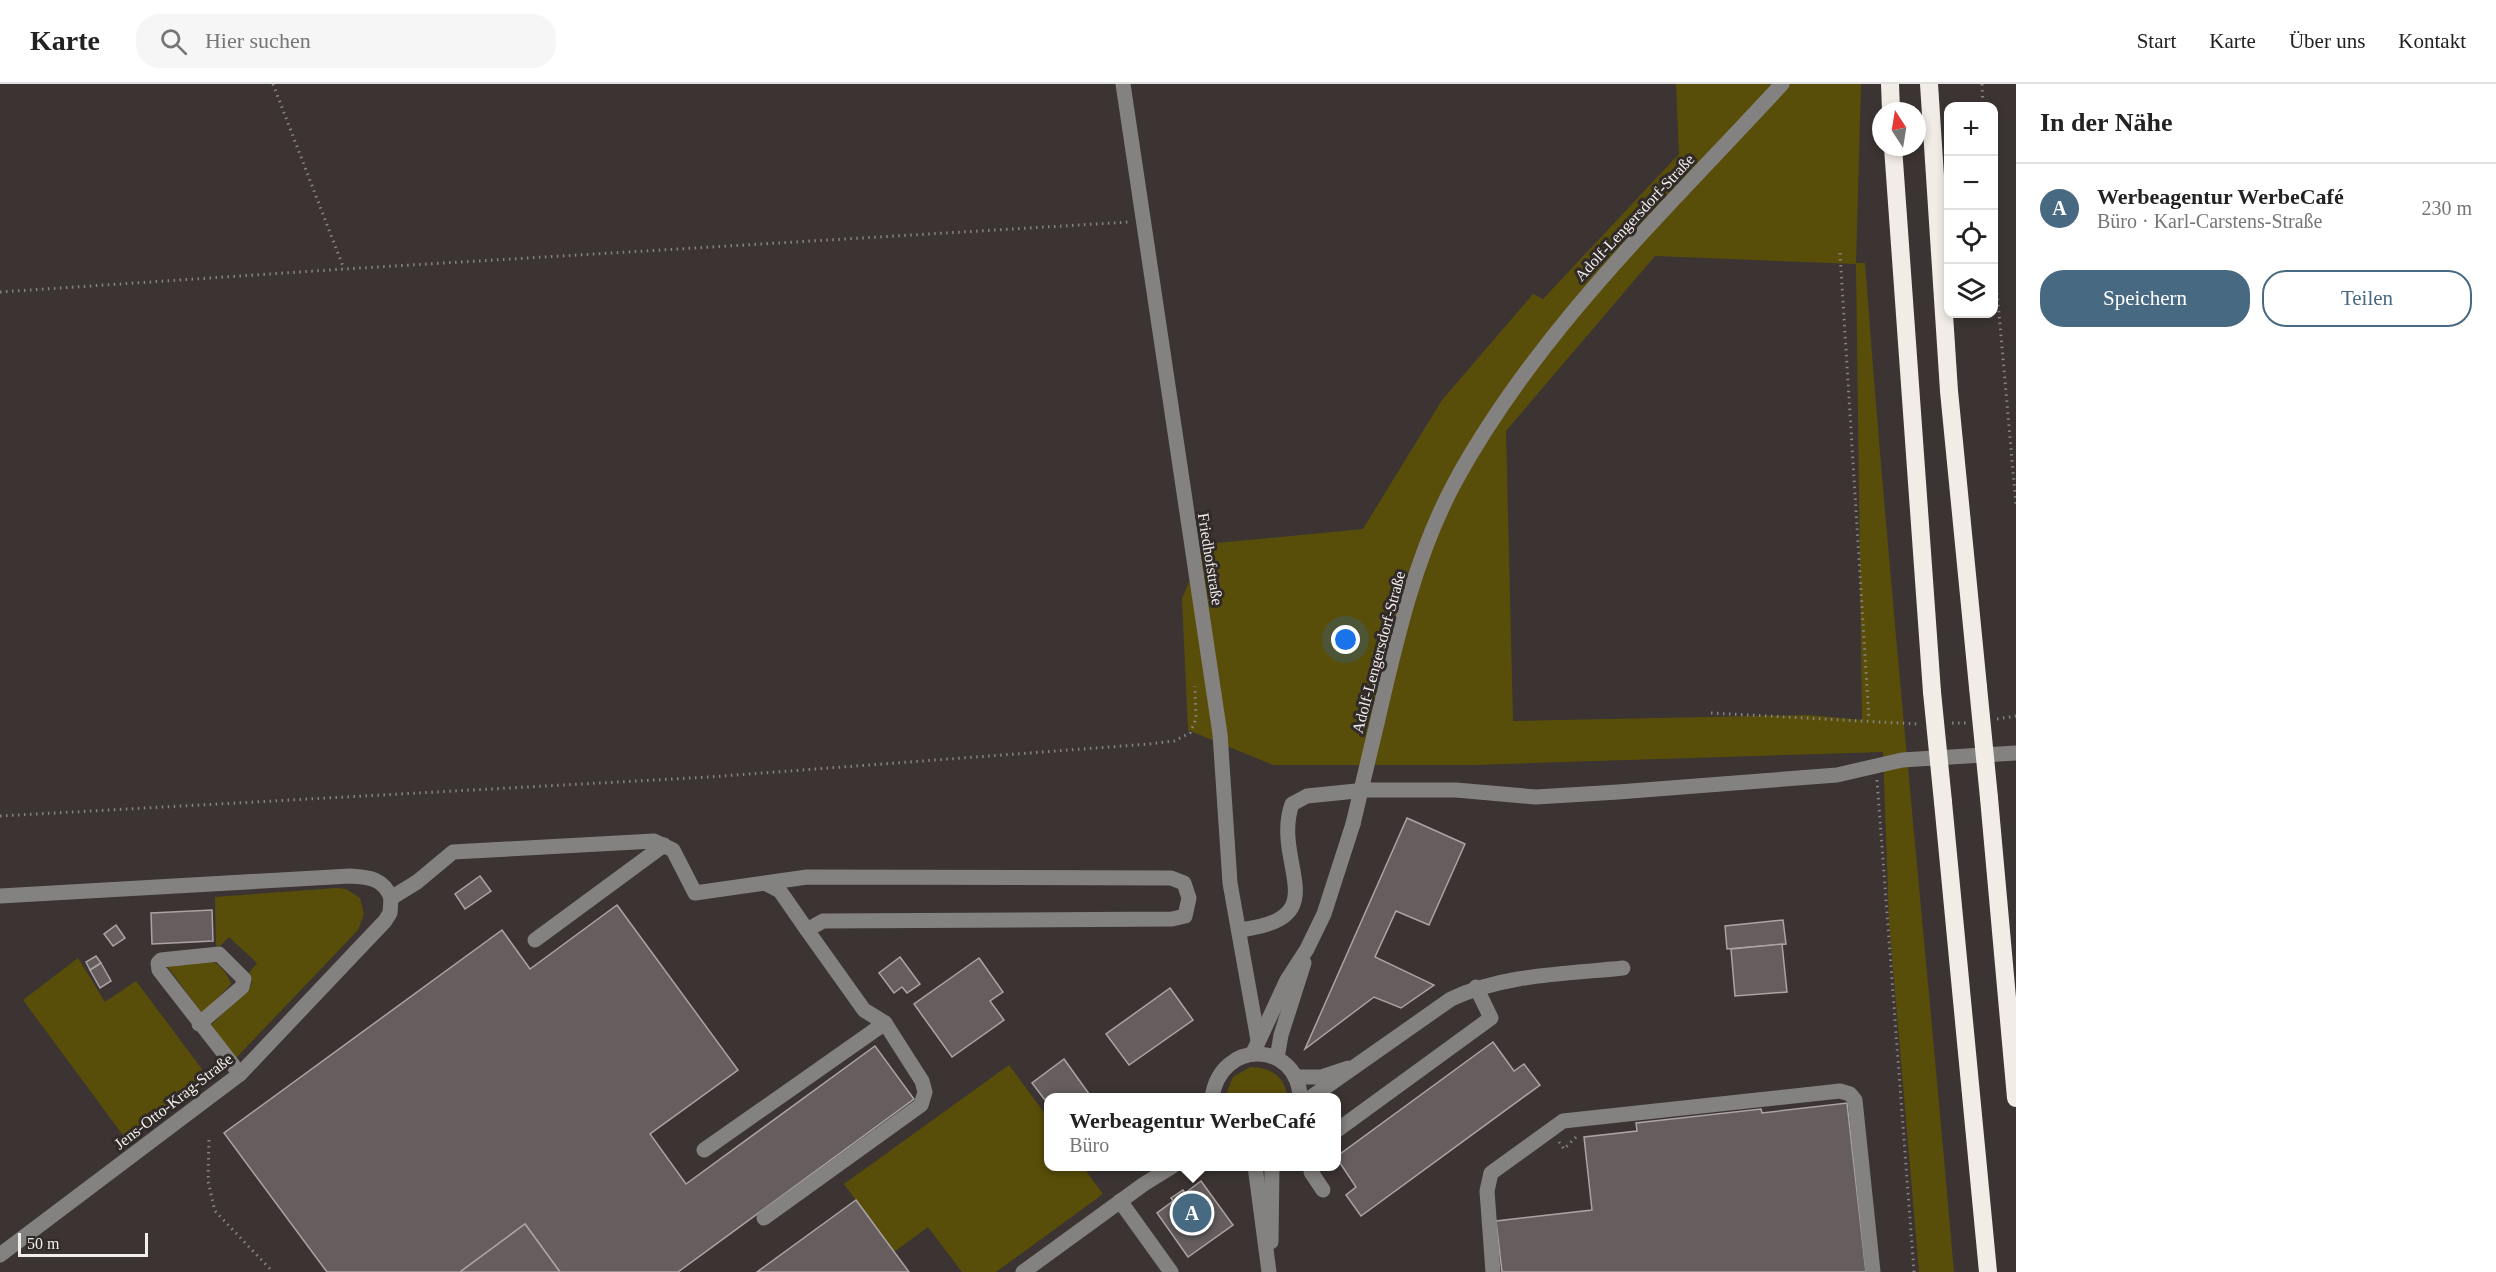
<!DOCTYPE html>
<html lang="de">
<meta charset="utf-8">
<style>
:root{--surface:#fff;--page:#f6f6f6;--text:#222;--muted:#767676;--line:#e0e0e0;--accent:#486982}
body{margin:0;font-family:"Times New Roman",serif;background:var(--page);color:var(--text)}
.controls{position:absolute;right:18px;top:18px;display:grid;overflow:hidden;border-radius:12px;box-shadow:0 3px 9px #0003}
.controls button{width:54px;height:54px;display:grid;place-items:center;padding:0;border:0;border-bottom:2px solid var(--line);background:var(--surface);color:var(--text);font:30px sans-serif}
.compass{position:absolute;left:1872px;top:18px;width:54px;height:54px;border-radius:50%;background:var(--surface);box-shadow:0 3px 9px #0003;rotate:348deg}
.scale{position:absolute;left:18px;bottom:15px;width:130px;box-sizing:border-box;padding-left:6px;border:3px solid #f2eeec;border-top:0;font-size:16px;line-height:21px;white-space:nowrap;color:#f2eeec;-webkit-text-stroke:4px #302a28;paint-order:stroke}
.you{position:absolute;left:1346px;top:556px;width:21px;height:21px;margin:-15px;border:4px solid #fff;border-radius:50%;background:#1a73e8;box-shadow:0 0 0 9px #1a73e833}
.badge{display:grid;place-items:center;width:39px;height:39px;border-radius:50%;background:var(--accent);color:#fff;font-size:20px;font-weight:700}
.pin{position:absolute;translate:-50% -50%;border:3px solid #fff;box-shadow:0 2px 6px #0006}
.popup{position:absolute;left:1044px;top:1009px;width:297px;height:78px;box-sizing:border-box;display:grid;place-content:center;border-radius:12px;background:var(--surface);filter:drop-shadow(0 2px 4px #0005);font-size:20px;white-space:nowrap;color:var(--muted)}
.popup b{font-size:22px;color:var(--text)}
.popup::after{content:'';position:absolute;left:50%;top:100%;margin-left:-12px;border:12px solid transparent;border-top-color:var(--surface)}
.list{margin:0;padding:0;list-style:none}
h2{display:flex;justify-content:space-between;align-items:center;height:78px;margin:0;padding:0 24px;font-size:26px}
h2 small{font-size:20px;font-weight:400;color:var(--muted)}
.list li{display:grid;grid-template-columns:39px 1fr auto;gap:18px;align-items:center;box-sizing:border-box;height:90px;padding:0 24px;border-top:2px solid var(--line)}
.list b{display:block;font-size:22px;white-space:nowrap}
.list p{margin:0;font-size:20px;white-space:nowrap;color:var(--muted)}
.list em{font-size:20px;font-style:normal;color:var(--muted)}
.actions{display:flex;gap:12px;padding:18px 24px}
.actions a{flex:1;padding:14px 0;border:2px solid var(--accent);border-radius:24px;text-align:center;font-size:21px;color:var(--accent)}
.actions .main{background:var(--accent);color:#fff}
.icon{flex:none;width:33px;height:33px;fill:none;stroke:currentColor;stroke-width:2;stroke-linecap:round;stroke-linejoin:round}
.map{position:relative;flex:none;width:2016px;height:1188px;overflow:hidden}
header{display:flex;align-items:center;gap:36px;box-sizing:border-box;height:84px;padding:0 30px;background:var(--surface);border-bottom:2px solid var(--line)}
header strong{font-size:28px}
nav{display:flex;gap:33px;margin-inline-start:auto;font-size:21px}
.search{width:420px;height:54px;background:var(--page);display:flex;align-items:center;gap:15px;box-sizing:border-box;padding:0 21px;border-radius:24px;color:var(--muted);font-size:22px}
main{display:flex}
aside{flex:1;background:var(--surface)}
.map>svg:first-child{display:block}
.green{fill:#594e09;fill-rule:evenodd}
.building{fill:#655d5e;stroke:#aca3a5;stroke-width:1.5}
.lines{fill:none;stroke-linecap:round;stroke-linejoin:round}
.path{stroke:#888381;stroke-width:3;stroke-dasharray:1.5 4.5;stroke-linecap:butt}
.minor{stroke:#848280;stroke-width:15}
.highway{stroke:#f2ece6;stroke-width:18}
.minor-bridge{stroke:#848280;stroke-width:15}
.highway-bridge{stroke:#f2ece6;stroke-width:18}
.labels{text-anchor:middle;stroke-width:6;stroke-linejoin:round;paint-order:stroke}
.street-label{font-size:16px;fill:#f2eeec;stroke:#302a28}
</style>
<header>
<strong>Karte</strong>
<div class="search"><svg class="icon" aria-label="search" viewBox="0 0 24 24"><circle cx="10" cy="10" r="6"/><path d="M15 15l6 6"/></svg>Hier suchen</div>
<nav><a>Start</a><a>Karte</a><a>Über uns</a><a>Kontakt</a></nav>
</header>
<main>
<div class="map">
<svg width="2016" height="1188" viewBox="0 0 2016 1188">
<rect width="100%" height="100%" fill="#3b3432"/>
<g class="green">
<path d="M1676,0h185l-5,179h9c25,337 60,673 89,1009h-35l-30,-351 -6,-169 -411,13h-199l-85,-35 -6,-132 24,-54 157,-15 79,-129 91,-106 10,5 136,-145zM1655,172l201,8 6,456 -53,-5 -296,6 -7,-290z"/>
<polygon points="336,804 346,805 360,814 364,830 358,846 236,974 211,941 251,902 252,897 249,889 257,879 229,853 220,862 216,861 215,813"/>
<polygon points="78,874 105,918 136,897 210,996 128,1058 23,916"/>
<path d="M209,876c10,3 19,14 22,24l-25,26 -5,2 -34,-46z"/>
<polygon points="1009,981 1048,1034 1048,1082 1083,1083 1103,1110 996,1188 962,1188 928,1143 894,1168 844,1100"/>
<path d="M1250,983c20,0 35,9 37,30h-62l8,-20z"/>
</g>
<g class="building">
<polygon points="1407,734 1465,760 1429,841 1396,827 1375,873 1434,901 1401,924 1374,913 1305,965"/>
<polygon points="480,792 491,807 465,825 455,810"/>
<polygon points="617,821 738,986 650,1050 686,1100 875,962 914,1015 678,1188 560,1188 525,1140 460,1188 327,1188 224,1049 502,846 530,885"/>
<polygon points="212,826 213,857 152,860 151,829"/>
<polygon points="1783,836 1786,860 1727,865 1725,842"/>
<polygon points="116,841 125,854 113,862 104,850"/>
<polygon points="1782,860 1787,908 1735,912 1731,865"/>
<polygon points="96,872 101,879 90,886 86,878"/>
<polygon points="900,873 920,900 907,909 902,903 894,909 879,889"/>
<polygon points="979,874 1003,908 990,917 1004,936 952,973 914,920"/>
<polygon points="101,879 111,897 100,904 90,886"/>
<polygon points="1170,904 1193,936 1129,981 1106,950"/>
<polygon points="1493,958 1514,987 1524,980 1540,1001 1361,1132 1346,1111 1356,1103 1336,1073"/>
<polygon points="1064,975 1092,1014 1048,1014 1048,1020 1032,999"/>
<polygon points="1847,1019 1866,1188 1502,1188 1496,1137 1592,1126 1584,1053 1637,1047 1636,1039 1761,1025 1762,1029"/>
<polygon points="1201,1097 1233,1141 1188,1173 1157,1129 1173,1117 1171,1114 1183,1106 1185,1109"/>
<polygon points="856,1116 909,1188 757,1188"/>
<polygon points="525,1140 560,1188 460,1188"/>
</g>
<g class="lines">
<g class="path">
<polyline points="273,0 344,185"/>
<polyline points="1982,0 1983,22"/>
<polyline points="1840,169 1869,636"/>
<polyline points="1994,173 2016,421"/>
<polyline points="0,208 344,185 1129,138"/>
<polyline points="1711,629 1918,640"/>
<polyline points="1997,635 2016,632"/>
<polyline points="1952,639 1966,639"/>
<polyline points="1877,696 1914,1188"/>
<polyline points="0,732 709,693 1149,660 1174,657 1190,649 1196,635 1195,602"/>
<polyline points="209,1056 208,1097 215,1127 273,1188"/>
<polyline points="1559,1058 1564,1065 1577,1052"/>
</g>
<g class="minor">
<polyline points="1123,0 1220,650 1230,799 1258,956"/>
<path d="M1377,639c19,-82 38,-167 78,-241 83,-152 211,-272 327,-398"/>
<path d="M0,812l350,-20c20,1 34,3 41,22l26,-16 36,-30 201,-11 19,9 22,43 112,-16 364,1 13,5 5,15 -4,18 -13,3 -349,2 -16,9 -27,-39 -15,-8"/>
<path d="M1239,846c100,-11 32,-67 53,-126l15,-8 59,-6h90l80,7 82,-5 219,-17 65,-15 114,-7"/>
<polyline points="535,856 664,761"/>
<polyline points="199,940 242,903 244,895 219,870 161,876 158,879 159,886 240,990"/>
<polyline points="1253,969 1287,896 1307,865 1324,830 1353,740"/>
<polyline points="1277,974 1281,951 1304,879"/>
<polyline points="1295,993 1321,993 1348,984"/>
<path d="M1212,1014c8,-60 87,-57 88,0"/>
<path d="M1310,1014l141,-99c53,-25 115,-25 172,-31"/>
<polyline points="1336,1047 1491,934 1476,903"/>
<polyline points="704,1066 885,939 864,926 807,846"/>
<polyline points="1255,1082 1269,1188"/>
<polyline points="1313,1082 1311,1088 1323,1106"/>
<polyline points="1120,1117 1171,1188"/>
<polyline points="764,1134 921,1021 925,1008 922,997 885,939"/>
<polyline points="1271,1158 1272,1082"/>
<polyline points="0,1171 240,990 385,837 390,829 391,814"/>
<polyline points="1023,1188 1144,1100 1173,1082"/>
<polyline points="1493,1188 1487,1107 1491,1089 1563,1037 1840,1007 1850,1010 1855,1016 1873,1188"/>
</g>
<g class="highway">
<polyline points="1890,0 1891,27"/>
<polyline points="1929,0 1949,307 1978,603"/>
<polyline points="1893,63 1932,608"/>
<polyline points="1989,714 2016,1014"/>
<polyline points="1943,718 1988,1188"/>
</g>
<polyline class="minor-bridge" points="1353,740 1377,639"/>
<g class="highway-bridge">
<polyline points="1978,603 1989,714"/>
<polyline points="1932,608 1943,718"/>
</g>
</g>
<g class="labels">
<g class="street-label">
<text transform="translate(1634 133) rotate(-47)" y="6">Adolf-Lengersdorf-Straße</text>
<text transform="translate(1211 475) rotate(81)" y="6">Friedhofstraße</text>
<text transform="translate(1378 568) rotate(-75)" y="6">Adolf-Lengersdorf-Straße</text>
<text transform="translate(173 1017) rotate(-38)" y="6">Jens-Otto-Krag-Straße</text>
</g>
</g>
</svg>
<div class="controls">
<button>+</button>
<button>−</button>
<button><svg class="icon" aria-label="locate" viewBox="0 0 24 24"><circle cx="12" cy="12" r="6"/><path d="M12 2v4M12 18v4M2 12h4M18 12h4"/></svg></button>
<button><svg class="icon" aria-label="layers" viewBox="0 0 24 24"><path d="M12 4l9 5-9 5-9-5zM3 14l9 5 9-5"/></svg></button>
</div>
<svg class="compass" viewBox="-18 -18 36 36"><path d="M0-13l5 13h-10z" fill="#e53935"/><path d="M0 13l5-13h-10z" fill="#767676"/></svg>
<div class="scale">50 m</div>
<div class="you"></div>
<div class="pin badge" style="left:1192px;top:1129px">A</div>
<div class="popup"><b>Werbeagentur WerbeCafé</b>Büro</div>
</div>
<aside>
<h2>In der Nähe<small></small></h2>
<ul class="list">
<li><span class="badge">A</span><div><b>Werbeagentur WerbeCafé</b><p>Büro · Karl-Carstens-Straße</p></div><em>230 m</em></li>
</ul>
<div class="actions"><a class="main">Speichern</a><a>Teilen</a></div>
</aside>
</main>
